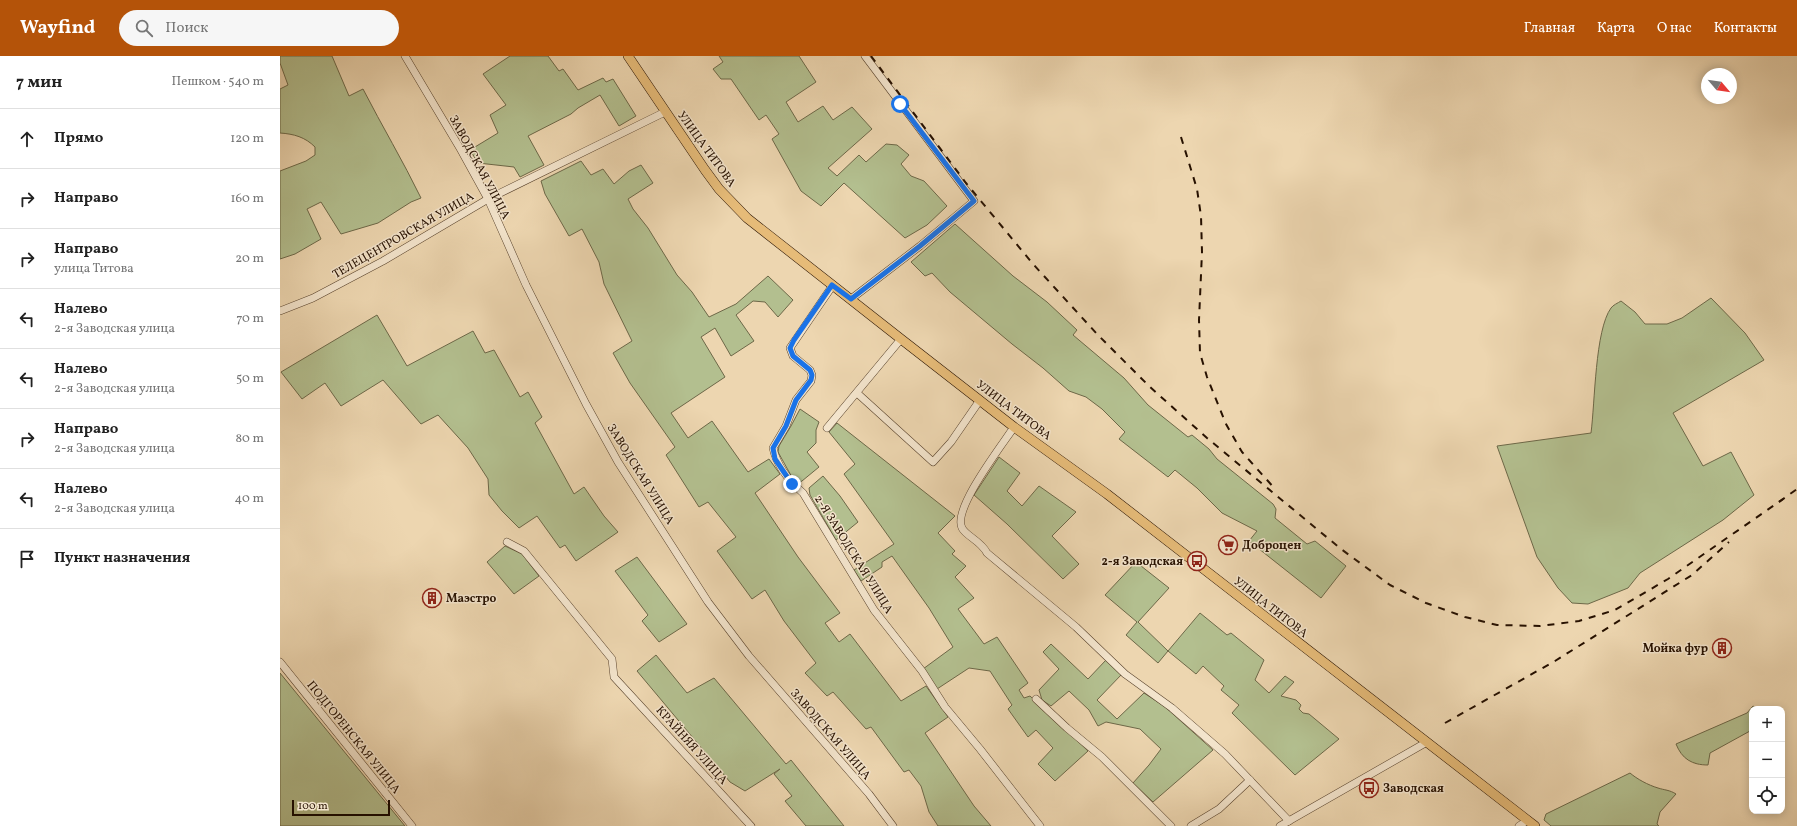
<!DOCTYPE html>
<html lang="ru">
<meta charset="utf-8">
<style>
:root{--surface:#fff;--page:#f6f6f6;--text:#222;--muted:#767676;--line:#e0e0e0;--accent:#b45309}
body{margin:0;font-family:Vollkorn,serif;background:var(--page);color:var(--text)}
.controls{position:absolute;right:12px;bottom:12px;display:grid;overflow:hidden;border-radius:8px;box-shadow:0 2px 10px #0003}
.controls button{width:36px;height:36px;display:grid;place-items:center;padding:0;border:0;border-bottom:1px solid var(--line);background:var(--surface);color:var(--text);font:20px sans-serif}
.compass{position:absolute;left:1421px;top:12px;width:36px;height:36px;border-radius:50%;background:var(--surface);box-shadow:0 2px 10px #0003;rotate:119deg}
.scale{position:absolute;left:12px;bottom:10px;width:98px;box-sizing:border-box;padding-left:4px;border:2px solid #271100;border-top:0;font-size:11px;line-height:14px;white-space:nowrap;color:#271100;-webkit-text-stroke:3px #f3e4cc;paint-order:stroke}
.stop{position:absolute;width:12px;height:12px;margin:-9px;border:3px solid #1a73e8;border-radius:50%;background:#fff}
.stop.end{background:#1a73e8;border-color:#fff;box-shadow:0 1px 4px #0008}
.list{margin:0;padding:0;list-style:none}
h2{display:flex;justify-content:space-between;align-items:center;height:52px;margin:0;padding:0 16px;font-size:17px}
h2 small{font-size:13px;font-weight:400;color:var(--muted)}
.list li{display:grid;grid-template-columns:26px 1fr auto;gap:12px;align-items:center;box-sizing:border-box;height:60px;padding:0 16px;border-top:1px solid var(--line)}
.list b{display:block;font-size:15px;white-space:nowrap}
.list p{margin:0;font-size:13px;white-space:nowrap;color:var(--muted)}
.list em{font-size:13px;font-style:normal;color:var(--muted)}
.icon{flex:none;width:22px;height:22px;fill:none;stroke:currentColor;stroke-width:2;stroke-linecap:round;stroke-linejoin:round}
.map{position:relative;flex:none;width:1517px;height:770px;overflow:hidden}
header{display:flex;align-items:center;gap:24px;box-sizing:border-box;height:56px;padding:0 20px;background:var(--accent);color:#fff}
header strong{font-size:19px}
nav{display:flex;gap:22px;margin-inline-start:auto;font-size:14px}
.search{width:280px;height:36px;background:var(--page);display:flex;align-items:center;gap:10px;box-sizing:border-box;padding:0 14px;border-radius:22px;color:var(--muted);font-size:15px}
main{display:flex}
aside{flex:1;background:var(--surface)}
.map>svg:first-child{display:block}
.green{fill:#b3bf8f;stroke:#6d6848}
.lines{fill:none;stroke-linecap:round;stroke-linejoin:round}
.minor-casing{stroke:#58422c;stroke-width:8}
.major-casing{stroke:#271100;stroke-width:10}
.minor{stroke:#f3e4cc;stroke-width:7}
.major{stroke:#e6bb78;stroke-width:9}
.rail{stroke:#271100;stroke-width:2;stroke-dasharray:7 7;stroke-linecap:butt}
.route{stroke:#1a73e8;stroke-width:5}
.labels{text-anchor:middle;stroke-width:3;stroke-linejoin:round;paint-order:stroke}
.street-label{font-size:12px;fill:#271100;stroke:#f3e4cc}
.poi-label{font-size:12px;font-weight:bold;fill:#271100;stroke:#f3e4cc;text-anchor:start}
</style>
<header>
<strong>Wayfind</strong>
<div class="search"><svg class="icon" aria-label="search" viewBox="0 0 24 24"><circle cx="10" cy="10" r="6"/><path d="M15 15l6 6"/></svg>Поиск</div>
<nav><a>Главная</a><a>Карта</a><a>О нас</a><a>Контакты</a></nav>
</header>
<main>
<aside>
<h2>7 мин<small>Пешком · 540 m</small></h2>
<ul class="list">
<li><svg class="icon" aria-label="ahead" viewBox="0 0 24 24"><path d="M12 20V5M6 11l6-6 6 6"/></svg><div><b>Прямо</b></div><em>120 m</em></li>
<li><svg class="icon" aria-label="right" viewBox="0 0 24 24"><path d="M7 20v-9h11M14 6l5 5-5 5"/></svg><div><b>Направо</b></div><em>160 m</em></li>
<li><svg class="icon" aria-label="right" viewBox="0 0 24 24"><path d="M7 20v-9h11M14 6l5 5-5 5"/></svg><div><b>Направо</b><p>улица Титова</p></div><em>20 m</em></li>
<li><svg class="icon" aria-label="left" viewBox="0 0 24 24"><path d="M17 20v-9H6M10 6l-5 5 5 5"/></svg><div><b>Налево</b><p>2-я Заводская улица</p></div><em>70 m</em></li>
<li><svg class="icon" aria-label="left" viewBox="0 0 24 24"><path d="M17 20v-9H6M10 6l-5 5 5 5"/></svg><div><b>Налево</b><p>2-я Заводская улица</p></div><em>50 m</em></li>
<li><svg class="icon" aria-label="right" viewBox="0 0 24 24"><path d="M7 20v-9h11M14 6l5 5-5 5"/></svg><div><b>Направо</b><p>2-я Заводская улица</p></div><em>80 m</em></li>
<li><svg class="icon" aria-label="left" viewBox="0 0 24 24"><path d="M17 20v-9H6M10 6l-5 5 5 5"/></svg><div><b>Налево</b><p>2-я Заводская улица</p></div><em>40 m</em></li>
<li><svg class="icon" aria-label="arrive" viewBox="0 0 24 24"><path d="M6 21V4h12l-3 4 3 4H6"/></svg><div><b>Пункт назначения</b></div></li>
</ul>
</aside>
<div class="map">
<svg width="1517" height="770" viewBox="0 0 1517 770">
<rect width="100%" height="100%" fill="#edd6b0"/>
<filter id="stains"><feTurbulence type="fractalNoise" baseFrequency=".005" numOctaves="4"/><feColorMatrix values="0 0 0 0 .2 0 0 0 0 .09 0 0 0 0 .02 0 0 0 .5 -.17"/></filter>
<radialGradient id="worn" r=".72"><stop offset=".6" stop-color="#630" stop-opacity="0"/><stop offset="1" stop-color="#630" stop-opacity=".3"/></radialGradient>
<g class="green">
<path d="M0,0h52l17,40 14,-7c19,37 40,72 58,109l-10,4 -33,21 -37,11 -20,-32 -14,7 14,30 -26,15 -15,5v-88l26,-10 9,-6v-8c-10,-10 -21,-13 -35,-14v-44l8,-4 -8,-22z"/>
<polygon points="230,0 268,0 279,15 283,13 298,34 323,22 326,26 333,23 356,60 339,70 320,39 298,52 291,58 248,80 264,109 240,121 234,111 198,107 190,94 218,77 210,59 226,49 203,18"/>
<polygon points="439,0 519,0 536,26 506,46 518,66 543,50 553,64 572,51 592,73 548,112 557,120 579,99 586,106 606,88 617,89 629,99 621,108 631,120 644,125 667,150 647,169 625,182 564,127 541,150 521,135 492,83 499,78 486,59 479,64 451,23 441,23 433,13 443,6"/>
<polygon points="301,105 311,119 323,113 334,128 349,115 361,109 373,127 348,143 353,153 368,172 397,219 412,236 429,261 456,248 488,220 513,244 498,261 485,246 473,245 456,259 474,285 451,300 435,272 421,281 445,321 391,357 408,382 432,365 468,416 489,403 500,418 475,437 518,501 560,557 545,567 559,586 570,578 621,645 646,630 668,661 645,677 694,750 711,770 658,770 649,756 641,730 629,714 624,716 591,671 586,673 553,636 547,640 525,617 536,607 504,565 485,534 472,543 437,495 456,481 428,446 419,451 386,399 395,391 350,327 333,297 352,285 324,228 319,206 302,173 289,180 265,138 261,125"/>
<polygon points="675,168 733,220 767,246 797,274 793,279 844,322 868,349 908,381 912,379 929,393 937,403 993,448 996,453 995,462 1027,488 1035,485 1066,510 1041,542 969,485 977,475 942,457 917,432 895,414 888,421 839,383 845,376 822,353 806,341 789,335 763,312 732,288 670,236 652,217 645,220 631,206"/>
<path d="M1431,242l34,35 19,27 -91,53 30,53 28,-14 23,43 -31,25 -83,53 -12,15 -40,16 -16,-1 -14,-15 -21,-31 -40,-111 94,-13c4,-30 4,-103 20,-125 2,-3 7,-5 10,-7l14,11 10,12h22l15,-6z"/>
<polygon points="97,259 127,310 193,275 205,297 214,294 240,341 248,336 262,361 255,367 294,438 304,431 324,460 338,476 296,505 285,489 280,492 257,460 239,472 222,455 209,439 208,423 188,392 158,359 141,368 103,324 61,350 45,327 22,343 1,316"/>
<polygon points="520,353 539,366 536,374 536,387 527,396 539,411 522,425 518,427 513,423 498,396 499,390 511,370"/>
<polygon points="557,367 675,460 658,477 675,495 672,498 686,510 675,521 694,542 678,553 704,588 717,581 748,627 739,634 744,642 750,640 808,695 775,725 758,708 773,692 756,674 748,681 728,653 732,649 710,615 689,612 657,633 643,613 673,591 649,552 612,500 602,506 602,511 581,525 574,514 614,488 564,418 575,408 549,376"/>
<polygon points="719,401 740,417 727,435 742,450 759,430 796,456 772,480 799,508 783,523 727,468 694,439"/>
<polygon points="543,420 560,440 578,466 556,484 530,439 529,432"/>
<polygon points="225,490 242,498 259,520 234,538 207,506"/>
<polygon points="357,501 407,568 379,586 362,565 368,559 335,515"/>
<polygon points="856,506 889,532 858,566 888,595 920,557 947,579 951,577 984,604 975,624 989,637 1005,620 1014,626 1001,640 1016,644 1021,649 1019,653 1023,657 1029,658 1059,683 1015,719 952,657 959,649 941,634 944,630 923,610 916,618 888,595 878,607 846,579 857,566 825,539"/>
<polygon points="771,588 808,623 826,604 842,618 817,644 837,663 864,637 884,650 933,694 873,746 853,727 869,709 881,693 860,673 826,666 818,670 809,654 789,635 771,650 762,644 759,634 779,613 763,596"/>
<polygon points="376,599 407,637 434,622 506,708 511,704 564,770 526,770 505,745 512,740 494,718 500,713 465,735 450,726 357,615"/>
<polygon points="0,617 125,770 0,770"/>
<path d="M1473,650l5,3h-6v24l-2,-2 -40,22 -2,12c-16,0 -26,-6 -32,-21l71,-31z"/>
<path d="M1350,717c7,6 18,12 28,15 6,2 12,2 18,6l-16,18 -3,12 2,2h-108l-7,-6 2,-6z"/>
</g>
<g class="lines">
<g class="minor-casing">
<g id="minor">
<polyline points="125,0 181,94 208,143 246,229 306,348 338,406 428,546 469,600 589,738 613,770"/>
<path d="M553,229l-43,63 3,8 17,14 2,5 -1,6 -15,19 -10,26 -13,22c4,18 16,33 30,45l71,117 48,61 23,36 35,42 60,77"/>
<polyline points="571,243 640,190 694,145 585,0"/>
<polyline points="0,255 33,242 103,205 208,143 385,56"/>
<polyline points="577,337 653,406 671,386 700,344"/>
<path d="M734,371c-11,17 -62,82 -52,101 4,8 19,13 25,25l89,74 49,47 47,34 53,46 64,67"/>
<polyline points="547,372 621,283"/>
<polyline points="227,486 244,495 332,603 334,621 471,770"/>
<polyline points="0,606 132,770"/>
<polyline points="756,643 787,672 822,701 891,770"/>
<polyline points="911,770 939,753 970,724"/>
<polyline points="1000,770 1147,686"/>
<polyline points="1239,770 1248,764"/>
</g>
</g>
<g class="major-casing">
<polyline id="major" points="348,0 425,114 439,133 467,162 621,283 734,371 827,438 1255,770"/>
</g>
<use href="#minor" class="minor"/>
<use href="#major" class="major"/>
<g class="rail">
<polyline points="591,0 686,127 753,208 817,278 870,331 927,382 1061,493 1110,529 1146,547 1185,561 1217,569 1260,570 1299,565 1335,554 1388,523 1503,443"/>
<polyline points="901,81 917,133 921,160 922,196 919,264 920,297 927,321 946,368 962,396 996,434"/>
<polyline points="1499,446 1517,433"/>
<polyline points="1165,667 1275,605 1412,519 1449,486"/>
</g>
</g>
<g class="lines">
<polyline class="route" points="512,428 495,403 493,392 506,370 516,344 531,324 532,319 530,314 513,300 510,292 514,284 552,229 571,243 640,190 694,145 620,48"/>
</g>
<defs>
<g id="supermarket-ring" transform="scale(1)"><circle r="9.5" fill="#f3e4cc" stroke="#8f2418" stroke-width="1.5"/><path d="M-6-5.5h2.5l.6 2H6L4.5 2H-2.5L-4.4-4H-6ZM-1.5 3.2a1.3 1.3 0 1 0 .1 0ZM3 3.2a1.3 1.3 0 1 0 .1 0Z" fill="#8f2418"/></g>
<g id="bus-ring" transform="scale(1)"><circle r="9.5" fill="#f3e4cc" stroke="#8f2418" stroke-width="1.5"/><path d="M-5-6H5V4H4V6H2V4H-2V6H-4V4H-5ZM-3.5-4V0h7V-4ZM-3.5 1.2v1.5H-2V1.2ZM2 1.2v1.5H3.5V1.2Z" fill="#8f2418"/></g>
<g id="building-ring" transform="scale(1)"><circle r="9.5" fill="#f3e4cc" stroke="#8f2418" stroke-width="1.5"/><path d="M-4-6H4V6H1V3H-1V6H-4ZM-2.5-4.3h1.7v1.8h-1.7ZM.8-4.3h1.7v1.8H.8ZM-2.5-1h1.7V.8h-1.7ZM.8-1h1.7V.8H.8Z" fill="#8f2418"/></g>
</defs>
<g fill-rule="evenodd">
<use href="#supermarket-ring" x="948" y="489"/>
<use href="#bus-ring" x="917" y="505"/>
<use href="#building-ring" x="152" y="542"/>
<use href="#building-ring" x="1442" y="592"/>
<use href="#bus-ring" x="1089" y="732"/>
</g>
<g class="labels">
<g class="street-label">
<text transform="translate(427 93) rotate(54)" y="4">УЛИЦА ТИТОВА</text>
<text transform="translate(200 111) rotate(62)" y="4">ЗАВОДСКАЯ УЛИЦА</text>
<text transform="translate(123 179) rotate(-30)" y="4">ТЕЛЕЦЕНТРОВСКАЯ УЛИЦА</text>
<text transform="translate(734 354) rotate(37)" y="4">УЛИЦА ТИТОВА</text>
<text transform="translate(361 418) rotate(58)" y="4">ЗАВОДСКАЯ УЛИЦА</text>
<text transform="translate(574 498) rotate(58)" y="4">2-Я ЗАВОДСКАЯ УЛИЦА</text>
<text transform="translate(991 551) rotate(38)" y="4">УЛИЦА ТИТОВА</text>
<text transform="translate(551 678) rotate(49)" y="4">ЗАВОДСКАЯ УЛИЦА</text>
<text transform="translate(74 681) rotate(51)" y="4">ПОДГОРЕНСКАЯ УЛИЦА</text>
<text transform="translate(412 689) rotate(48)" y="4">КРАЙНЯЯ УЛИЦА</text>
</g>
<g class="poi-label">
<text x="962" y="493">Доброцен</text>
<text x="903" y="509" text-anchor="end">2-я Заводская</text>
<text x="166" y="546">Маэстро</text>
<text x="1428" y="596" text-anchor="end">Мойка фур</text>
<text x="1103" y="736">Заводская</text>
</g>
</g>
<rect width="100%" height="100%" filter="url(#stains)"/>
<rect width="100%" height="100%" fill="url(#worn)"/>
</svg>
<div class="controls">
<button>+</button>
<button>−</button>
<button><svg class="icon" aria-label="locate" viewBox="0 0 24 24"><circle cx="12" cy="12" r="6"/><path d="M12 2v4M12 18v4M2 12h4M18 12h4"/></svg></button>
</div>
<svg class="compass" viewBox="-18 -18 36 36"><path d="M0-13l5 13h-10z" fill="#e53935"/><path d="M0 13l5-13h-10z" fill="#767676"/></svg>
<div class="scale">100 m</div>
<div class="stop" style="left:620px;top:48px"></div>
<div class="stop end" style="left:512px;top:428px"></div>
</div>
</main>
